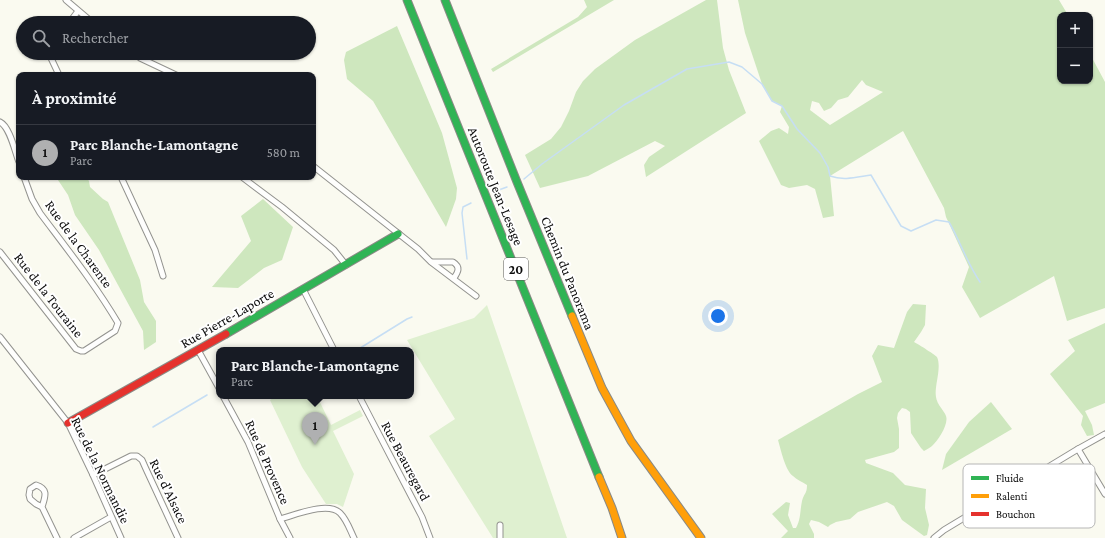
<!DOCTYPE html>
<html lang="fr">
<meta charset="utf-8">
<style>
:root{--surface:#171b24;--page:#242831;--text:#f1f3f6;--muted:#9ea1a6;--line:#363941;--accent:#afb0b1}
body{margin:0;font-family:"Crimson Pro",serif;background:var(--page);color:var(--text)}
.controls{position:absolute;right:12px;top:12px;display:grid;overflow:hidden;border-radius:8px;box-shadow:0 1px 3px #0004}
.controls button{width:36px;height:36px;display:grid;place-items:center;padding:0;border:0;border-bottom:1px solid var(--line);background:var(--surface);color:var(--text);font:20px sans-serif}
.you{position:absolute;left:718px;top:316px;width:14px;height:14px;margin:-10px;border:3px solid #fff;border-radius:50%;background:#1a73e8;box-shadow:0 0 0 6px #1a73e833}
.badge{display:grid;place-items:center;width:26px;height:26px;border-radius:50%;background:var(--accent);color:#111;font-size:13px;font-weight:700}
.pin{position:absolute;translate:-50% -33px;filter:drop-shadow(0 1px 2px #0008)}
.pin::after{content:'';position:absolute;top:21px;width:14px;height:12px;background:inherit;clip-path:polygon(0 0,100% 0,50% 100%)}
.popup{position:absolute;left:216px;top:347px;width:198px;height:52px;box-sizing:border-box;display:grid;place-content:center;border-radius:8px;background:var(--surface);filter:drop-shadow(0 1px 3px #0005);font-size:13px;white-space:nowrap;color:var(--muted)}
.popup b{font-size:15px;color:var(--text)}
.popup::after{content:'';position:absolute;left:50%;top:100%;margin-left:-8px;border:8px solid transparent;border-top-color:var(--surface)}
.list{margin:0;padding:0;list-style:none}
h2{display:flex;justify-content:space-between;align-items:center;height:52px;margin:0;padding:0 16px;font-size:17px}
h2 small{font-size:13px;font-weight:400;color:var(--muted)}
.list li{display:grid;grid-template-columns:26px 1fr auto;gap:12px;align-items:center;box-sizing:border-box;height:56px;padding:0 16px;border-top:1px solid var(--line)}
.list b{display:block;font-size:15px;white-space:nowrap}
.list p{margin:0;font-size:13px;white-space:nowrap;color:var(--muted)}
.list em{font-size:13px;font-style:normal;color:var(--muted)}
.icon{flex:none;width:22px;height:22px;fill:none;stroke:currentColor;stroke-width:2;stroke-linecap:round;stroke-linejoin:round}
.map{position:relative;flex:none;width:1105px;height:538px;overflow:hidden}
.search{position:absolute;background:var(--surface);box-shadow:0 1px 3px #0004;left:16px;top:16px;width:300px;height:44px;display:flex;align-items:center;gap:10px;box-sizing:border-box;padding:0 14px;border-radius:22px;color:var(--muted);font-size:15px}
.panel{position:absolute;background:var(--surface);box-shadow:0 1px 3px #0004;left:16px;top:72px;width:300px;height:108px;border-radius:8px}
.map>svg:first-child{display:block}
.green{fill:#dff0d0}
.forest{fill:#cee7be;fill-rule:evenodd}
.lines{fill:none;stroke-linecap:round;stroke-linejoin:round}
.stream{stroke:#c6def4;stroke-width:1.5}
.street-casing{stroke:#93938f;stroke-width:7}
.fast-casing{stroke:#8a8a85;stroke-width:9}
.slow-casing{stroke:#8a8a85;stroke-width:9}
.jam-casing{stroke:#8a8a85;stroke-width:9}
.street{stroke:#fefefd;stroke-width:5}
.fast{stroke:#30b455;stroke-width:7}
.slow{stroke:#ff9f0a;stroke-width:7}
.jam{stroke:#e5322d;stroke-width:7}
.labels{text-anchor:middle;stroke-width:4;stroke-linejoin:round;paint-order:stroke}
.shield{fill:#fff;stroke:#555;stroke-width:1}
.shield-label{font-size:13px;font-weight:bold;fill:#0c0c0c}
.street-label{font-size:14px;fill:#0c0c0c;stroke:#fff}
.key{fill:#fff;stroke:#b6b6b6;stroke-width:1}
.key-label{font-size:11px;fill:#0c0c0c}
</style>
<div class="map">
<svg width="1105" height="538" viewBox="0 0 1105 538">
<rect width="100%" height="100%" fill="#fafaf0"/>
<g class="green">
<polygon points="487,305 567,538 493,538 429,436 455,419 407,340 474,318"/>
<polygon points="277,396 317,396 331,425 360,410 363,416 333,431 354,474 343,507 337,504 326,504 302,467 270,400"/>
</g>
<g class="forest">
<polygon points="584,0 614,0 493,72 491,69 578,17 587,7"/>
<polygon points="706,0 717,0 723,48 729,70 746,113 646,177 644,165 649,157 665,146 655,141 588,176 540,188 525,155 551,139 561,127 569,111 576,92 583,81 595,69 635,40"/>
<path d="M738,0h321l9,15h-8v66h30v-27l15,28v226l-38,13 -13,-45 -74,42 -18,-31 7,-20 -23,-50 -2,-9 -41,-77 -73,45 4,40 -11,2 -8,-29 -8,-4 -18,3 -8,-3 -22,-44 12,-10 8,-3 9,6 1,-7 -9,-15 2,-6 -10,-5 -10,-17 -17,-51zM862,80l4,5 17,7 -53,33 -20,-15 2,-9 7,2 5,8 7,-3 7,-8 10,-3z"/>
<polygon points="397,26 442,133 457,188 456,199 446,227 373,101 347,79 344,60 346,52"/>
<polygon points="56,177 86,177 89,181 90,187 103,199 108,202 140,280 144,302 156,321 156,342 144,350 143,331 99,250 75,215 68,195"/>
<polygon points="263,199 293,227 282,260 264,268 238,288 212,287 251,241 241,216"/>
<path d="M913,304l13,1 -1,20 -4,7 -7,10c4,2 23,14 23,15 5,11 -3,29 -1,40 1,8 8,13 10,19 3,8 -8,25 -14,30 -2,2 -5,3 -8,5l-3,-3 -10,-15 -1,-21 -4,-3 -4,-1 -4,5 -1,5 2,11v19l-5,4 -29,8 1,3 27,10 12,12 21,4 -1,19 4,17 -2,10 -3,1 -22,-16 -8,-14 -7,-4 -29,10 -8,7 -14,3 -6,3 -2,2 -9,-5 -8,-2 -2,4 5,10v4h-33l7,-7 -16,-17 14,-12 4,1 -2,12 5,13h3c5,-9 4,-18 6,-27 2,-8 5,-7 5,-16 -4,-3 -10,-5 -14,-9 -8,-6 -12,-26 -15,-36l80,-46 24,-12 -10,-26 6,-11 16,3 13,-36z"/>
<polygon points="1105,323 1105,403 1085,411 1092,425 1094,435 1087,436 1081,425 1083,416 1050,374 1075,351 1068,340"/>
<polygon points="991,402 1012,429 942,470 946,454 969,422"/>
</g>
<g class="lines">
<g class="stream">
<path d="M524,179l18,-15 82,-59 63,-36 42,-7 13,5 20,17 10,17 10,5 15,23 23,24 8,14 2,9c14,5 27,1 41,-1l30,51 10,5 25,-11 13,2c11,19 18,41 31,60"/>
<polyline points="496,191 507,187"/>
<polyline points="467,259 462,213 463,207 471,203"/>
<polyline points="357,350 407,319 412,317"/>
<polyline points="153,427 207,395"/>
</g>
<g class="street-casing">
<g id="street">
<polyline points="66,0 93,23"/>
<polyline points="69,23 78,11"/>
<polyline points="50,53 50,56 59,75"/>
<polyline points="133,53 140,58 176,75"/>
<path d="M0,122c10,5 15,30 19,40"/>
<polyline points="313,166 418,249 431,262 476,296"/>
<polyline points="121,177 155,250 163,276"/>
<polyline points="242,177 282,207 334,250 346,265"/>
<path d="M0,252l76,97 5,2h3l31,-20 3,-8c-23,-39 -51,-74 -78,-110l-8,-14 -8,-22"/>
<path d="M432,262h21c8,5 5,10 1,16"/>
<polyline points="303,289 334,350"/>
<polyline points="0,337 68,423 93,475 121,538"/>
<polyline points="198,350 219,388"/>
<polyline points="223,396 248,442 280,519 290,538"/>
<polyline points="359,396 422,517 430,538"/>
<polyline points="1078,449 1105,494"/>
<polyline points="93,475 131,456 137,456 142,460 146,469 178,538"/>
<path d="M42,507c3,-10 7,-18 -6,-22l-6,4 -1,6 1,4 6,5 6,3 15,31"/>
<path d="M280,519c15,-4 48,-18 60,-6 7,7 10,17 14,25"/>
<polyline points="74,538 111,517"/>
<polyline points="500,538 500,525"/>
<polyline points="934,538 944,530 1078,449 1105,434"/>
</g>
</g>
<g class="fast-casing">
<g id="fast">
<polyline points="407,0 599,477"/>
<polyline points="445,0 517,182 572,316"/>
<polyline points="226,334 398,234"/>
</g>
</g>
<g class="slow-casing">
<g id="slow">
<polyline points="572,316 602,388 631,441 701,538"/>
<polyline points="599,477 612,508 622,538"/>
</g>
</g>
<g class="jam-casing">
<polyline id="jam" points="68,423 226,334"/>
</g>
<use href="#street" class="street"/>
<use href="#fast" class="fast"/>
<use href="#slow" class="slow"/>
<use href="#jam" class="jam"/>
</g>
<g class="labels">
<rect class="shield" x="504" y="258" width="24" height="22" rx="3"/>
<g class="shield-label">
<text x="516" y="274">20</text>
</g>
<g class="street-label">
<text transform="translate(496 186) rotate(68)" y="5">Autoroute Jean-Lesage</text>
<text transform="translate(79 244) rotate(54)" y="5">Rue de la Charente</text>
<text transform="translate(568 273) rotate(68)" y="5">Chemin du Panorama</text>
<text transform="translate(49 295) rotate(52)" y="5">Rue de la Touraine</text>
<text transform="translate(227 318) rotate(-30)" y="5">Rue Pierre-Laporte</text>
<text transform="translate(406 461) rotate(62)" y="5">Rue Beauregard</text>
<text transform="translate(268 462) rotate(66)" y="5">Rue de Provence</text>
<text transform="translate(101 470) rotate(64)" y="5">Rue de la Normandie</text>
<text transform="translate(169 491) rotate(64)" y="5">Rue d'Alsace</text>
</g>
</g>
<rect x="963" y="464" width="132" height="64" rx="6" class="key"/>
<rect x="971" y="476" width="18" height="4" fill="#30b455"/>
<rect x="971" y="494" width="18" height="4" fill="#ff9f0a"/>
<rect x="971" y="512" width="18" height="4" fill="#e5322d"/>
<g class="key-label">
<text x="996" y="482">Fluide</text>
<text x="996" y="500">Ralenti</text>
<text x="996" y="518">Bouchon</text>
</g>
</svg>
<div class="controls">
<button>+</button>
<button>−</button>
</div>
<div class="you"></div>
<div class="pin badge" style="left:315px;top:445px">1</div>
<div class="popup"><b>Parc Blanche-Lamontagne</b>Parc</div>
<div class="search"><svg class="icon" aria-label="search" viewBox="0 0 24 24"><circle cx="10" cy="10" r="6"/><path d="M15 15l6 6"/></svg>Rechercher</div>
<section class="panel">
<h2>À proximité<small></small></h2>
<ul class="list">
<li><span class="badge">1</span><div><b>Parc Blanche-Lamontagne</b><p>Parc</p></div><em>580 m</em></li>
</ul>
</section>
</div>
